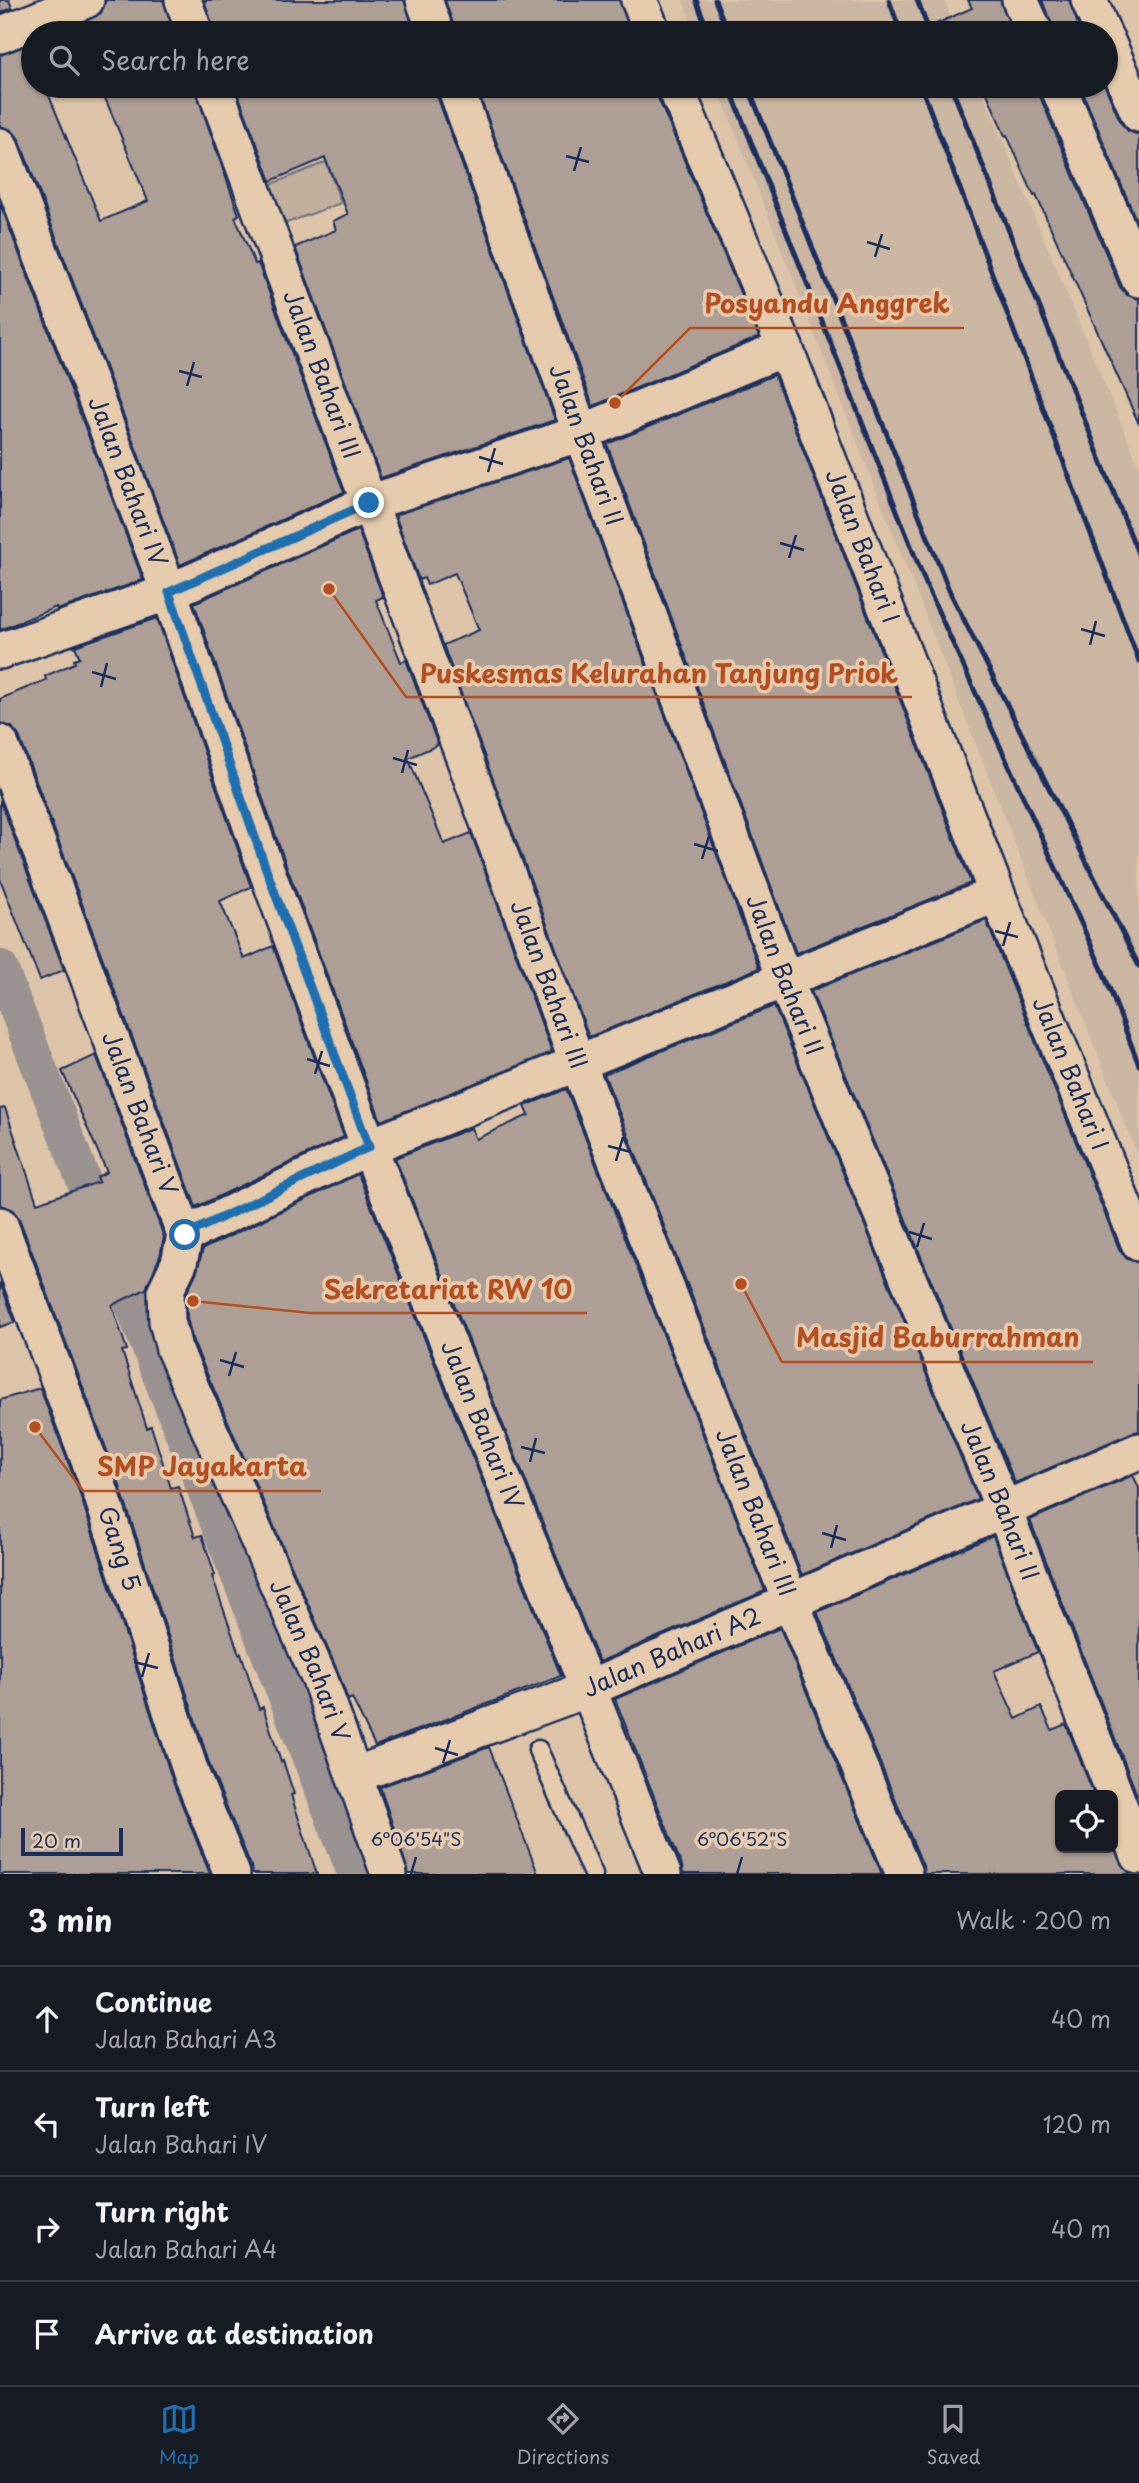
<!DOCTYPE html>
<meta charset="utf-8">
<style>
:root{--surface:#171b24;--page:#20242c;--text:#f1f3f6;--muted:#9ea1a6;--line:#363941;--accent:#1f6fb2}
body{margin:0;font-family:"Playpen Sans",sans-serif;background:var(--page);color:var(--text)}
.controls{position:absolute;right:21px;bottom:21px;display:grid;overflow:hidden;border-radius:10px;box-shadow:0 2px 5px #0004}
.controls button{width:63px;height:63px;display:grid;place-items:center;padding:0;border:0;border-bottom:2px solid var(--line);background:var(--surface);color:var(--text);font:35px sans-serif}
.scale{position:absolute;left:21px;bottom:18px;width:102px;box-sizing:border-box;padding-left:7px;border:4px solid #1b2f5e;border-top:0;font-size:19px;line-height:24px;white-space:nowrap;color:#1b2f5e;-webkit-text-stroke:5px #e5caac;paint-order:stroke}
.stop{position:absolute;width:21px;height:21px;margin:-16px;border:5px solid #1f6fb2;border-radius:50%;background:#fff}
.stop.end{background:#1f6fb2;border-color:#fff;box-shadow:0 2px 7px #0008}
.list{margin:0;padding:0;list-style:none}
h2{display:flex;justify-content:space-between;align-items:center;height:91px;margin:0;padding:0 28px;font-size:30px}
h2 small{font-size:23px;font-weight:400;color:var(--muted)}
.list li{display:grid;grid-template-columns:46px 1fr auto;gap:21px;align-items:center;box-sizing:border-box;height:105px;padding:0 28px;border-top:2px solid var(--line)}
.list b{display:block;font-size:26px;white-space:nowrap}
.list p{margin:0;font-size:23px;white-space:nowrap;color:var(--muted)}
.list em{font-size:23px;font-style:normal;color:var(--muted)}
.icon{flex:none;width:38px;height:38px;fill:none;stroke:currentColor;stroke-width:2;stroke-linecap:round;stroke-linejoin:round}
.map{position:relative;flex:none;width:1139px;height:1874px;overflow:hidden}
.search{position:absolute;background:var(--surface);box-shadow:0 2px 5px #0004;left:21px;right:21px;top:21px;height:77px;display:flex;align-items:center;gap:18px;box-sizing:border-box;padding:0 24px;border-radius:38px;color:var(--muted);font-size:26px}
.sheet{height:511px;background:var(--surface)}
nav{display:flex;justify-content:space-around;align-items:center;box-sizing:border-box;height:98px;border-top:2px solid var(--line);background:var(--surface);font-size:19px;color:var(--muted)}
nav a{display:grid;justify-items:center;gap:4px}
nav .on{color:var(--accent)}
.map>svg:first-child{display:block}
.built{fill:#cbb6a2}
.green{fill:#c1ae9d;stroke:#6e6e7e;stroke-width:2}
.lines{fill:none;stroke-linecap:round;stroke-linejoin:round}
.canal{stroke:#9a9290;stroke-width:35}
.building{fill:#ae9f96;stroke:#1b2f5e;stroke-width:2}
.lane-casing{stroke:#1b2f5e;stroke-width:23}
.street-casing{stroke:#1b2f5e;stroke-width:40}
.lane{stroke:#e5caac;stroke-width:18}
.street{stroke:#e5caac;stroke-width:35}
.rail{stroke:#1b2f5e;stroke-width:5}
.route{stroke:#1f6fb2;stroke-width:9}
.ticks{fill:none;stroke:#1b2f5e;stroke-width:2.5}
.labels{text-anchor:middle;stroke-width:7;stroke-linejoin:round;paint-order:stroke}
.street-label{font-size:24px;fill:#1b2f5e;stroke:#e5caac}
.ticks-label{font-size:18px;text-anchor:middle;fill:#1b2f5e;stroke:#e5caac;stroke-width:7;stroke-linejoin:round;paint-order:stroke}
.leader{fill:none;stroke:#b54e20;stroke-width:2.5}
.callout-dot{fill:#b54e20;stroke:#e5caac;stroke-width:2.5}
.callout-label{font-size:26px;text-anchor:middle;font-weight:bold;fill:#b54e20;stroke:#e5caac;stroke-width:7;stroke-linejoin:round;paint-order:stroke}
</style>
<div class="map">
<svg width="1139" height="1874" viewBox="0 0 1139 1874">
<rect width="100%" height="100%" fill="#ddc4a9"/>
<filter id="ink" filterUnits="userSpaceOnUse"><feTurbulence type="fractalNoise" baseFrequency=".0143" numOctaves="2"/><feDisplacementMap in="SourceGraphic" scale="14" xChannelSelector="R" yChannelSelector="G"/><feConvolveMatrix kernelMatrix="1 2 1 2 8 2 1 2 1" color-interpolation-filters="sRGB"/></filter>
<g filter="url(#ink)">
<g class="built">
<polygon points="683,0 944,0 958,33 696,33"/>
<polygon points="717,86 980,86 1139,466 1139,1159"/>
</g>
<polygon class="green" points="326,162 341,203 281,225 267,186"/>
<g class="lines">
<polyline class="canal" points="0,967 355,1874"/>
</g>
<g class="building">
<polygon points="0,0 9,0 12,8 0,13"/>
<polygon points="106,0 163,0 174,33 78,33 75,26 101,13"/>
<polygon points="204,0 404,0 415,33 215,33"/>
<polygon points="445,0 619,0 631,33 456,33"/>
<polygon points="968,0 1000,0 1013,33 916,33 972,8"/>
<polygon points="1042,0 1069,0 1081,33 1055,33"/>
<polygon points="28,45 33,58 33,86 45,86 101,221 148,201 100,86 194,86 239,215 235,217 255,264 258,263 344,492 180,565 19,139 12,130 0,126 0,55"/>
<polygon points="235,86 435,86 436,93 555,420 381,478 295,247 336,230 333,221 348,214 325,158 271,181"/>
<polygon points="476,86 653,86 759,337 593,406"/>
<polygon points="984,86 1038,86 1039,94 1120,287 1127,295 1139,299 1139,424 1036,195 1034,196 1007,135 1005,136"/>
<polygon points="1080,86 1105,86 1121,123 1128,131 1139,135 1139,227"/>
<polygon points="0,203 143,580 57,610 56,607 0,630"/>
<polygon points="774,375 971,883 796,953 607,444"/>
<polygon points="569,458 759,968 589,1037 443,645 479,630 455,573 427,585 424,578 419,580 395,515"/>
<polygon points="358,530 383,597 376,600 401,662 406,660 438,745 408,758 444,844 471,833 552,1052 381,1121 284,859 194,603"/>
<polygon points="157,618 251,887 220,901 244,959 273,946 344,1137 196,1207 19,736 12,727 0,723 0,699 46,680 45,676 75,663 74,660 80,658 75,646"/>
<polygon points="0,800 64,970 40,980 0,879"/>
<polygon points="986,920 1120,1251 1127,1259 1139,1263 1139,1431 1131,1433 1015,1483 811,991"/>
<polygon points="774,1006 978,1499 802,1575 604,1074"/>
<polygon points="96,1055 164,1237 160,1256 146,1289 112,1305 127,1350 122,1351 147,1428 151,1426 171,1488 178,1486 195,1537 202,1535 215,1575 212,1576 239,1654 241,1653 259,1709 263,1707 281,1762 283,1761 294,1794 291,1795 317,1874 252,1874 251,1866 211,1769 117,1477 19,1218 12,1209 0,1205 0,1109 5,1108 37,1203 99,1182 97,1177 107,1172 62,1071"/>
<polygon points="566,1089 765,1591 599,1662 395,1158 471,1128 476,1139 529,1115 525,1106"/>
<polygon points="358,1174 561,1676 375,1746 352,1698 348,1700 338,1672 193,1342 187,1318 186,1294 197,1271 203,1249"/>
<polygon points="0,1282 15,1322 0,1327"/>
<polygon points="40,1388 79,1491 173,1782 210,1874 0,1874 0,1400"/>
<polygon points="1133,1475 1139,1488 1139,1795 1137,1795 1030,1520"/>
<polygon points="993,1536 1038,1652 994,1671 1016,1719 1041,1707 1052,1730 1066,1724 1094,1795 1060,1795 1060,1848 1114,1848 1121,1864 1131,1874 924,1874 923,1866 817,1612"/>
<polygon points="780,1628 882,1874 683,1874 682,1866 615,1699"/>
<polygon points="489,1747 538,1874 409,1874 380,1787"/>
</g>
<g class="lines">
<g class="lane-casing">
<polyline id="lane" points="538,1750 593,1874"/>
</g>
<g class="street-casing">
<g id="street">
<polyline points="183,0 195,33"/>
<polyline points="424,0 436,33"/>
<polyline points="639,0 653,33"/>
<polyline points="1020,0 1035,33"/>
<polyline points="1089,0 1103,33"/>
<polyline points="0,35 86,0"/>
<polyline points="1106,39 1139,114"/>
<path id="s1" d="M214,86l364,978 213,539 113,271"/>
<path id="s2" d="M455,86l126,347 203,545 220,532 135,346"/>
<path id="s3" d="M675,86l110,262 212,546 142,349"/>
<polyline points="1058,86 1139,279"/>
<path id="s4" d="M0,146l169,446 96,274 104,281 294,727"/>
<polyline points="0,651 169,592 369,503 581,433 785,348"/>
<path id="s5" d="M0,743l185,492 -6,28 -13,27 1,31 7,28 146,331 69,194"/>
<path id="s6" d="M0,1225l98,259 94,292 40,98"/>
<polyline points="185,1235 369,1147 997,894"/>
<path id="s7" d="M355,1775l233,-86 551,-238"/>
</g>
</g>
<use href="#lane" class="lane"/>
<use href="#street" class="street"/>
<g class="rail">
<polyline points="696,0 709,33"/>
<polyline points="715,0 728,33"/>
<polyline points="889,0 901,33"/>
<polyline points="917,0 930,33"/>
<polyline points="729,86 928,589 1102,969 1139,1065"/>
<polyline points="748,86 949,590 1139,966"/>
<polyline points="921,86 1139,661"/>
<polyline points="951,86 1139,556"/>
</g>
</g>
</g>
<g class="lines" filter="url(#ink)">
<polyline class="route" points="185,1235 369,1147 265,866 169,592 369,503"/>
</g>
<path class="ticks" d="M566,156l23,6M574,171l7,-24M867,242l23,7M875,257l7,-23M179,371l23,6M187,386l7,-24M479,457l24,7M488,472l7,-24M780,543l24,7M789,558l7,-23M1081,629l24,7M1090,645l6,-24M92,672l24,7M101,687l6,-24M393,758l24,7M402,773l6,-23M694,844l24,7M702,859l7,-23M995,931l23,6M1003,946l7,-24M307,1059l23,7M315,1074l7,-23M608,1146l23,6M616,1161l7,-24M909,1232l23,7M917,1247l7,-24M220,1360l24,7M229,1376l7,-24M521,1447l24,6M530,1462l6,-24M822,1533l24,7M831,1548l6,-23M134,1662l24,6M142,1677l7,-24M435,1748l23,7M443,1763l7,-23M411,1874l5,-17M737,1874l5,-17"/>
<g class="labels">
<g class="street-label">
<text dy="8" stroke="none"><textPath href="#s1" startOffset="308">Jalan Bahari III</textPath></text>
<text dy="8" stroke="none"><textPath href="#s2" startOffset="382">Jalan Bahari II</textPath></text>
<text dy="8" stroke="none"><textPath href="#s4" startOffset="359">Jalan Bahari IV</textPath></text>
<text dy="8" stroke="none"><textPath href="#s3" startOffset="497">Jalan Bahari I</textPath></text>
<text dy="8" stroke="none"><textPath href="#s2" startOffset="948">Jalan Bahari II</textPath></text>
<text dy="8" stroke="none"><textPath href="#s1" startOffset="959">Jalan Bahari III</textPath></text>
<text dy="8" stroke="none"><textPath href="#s3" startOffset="1064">Jalan Bahari I</textPath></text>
<text dy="8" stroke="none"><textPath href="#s5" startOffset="396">Jalan Bahari V</textPath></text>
<text dy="8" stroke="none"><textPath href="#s4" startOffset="1367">Jalan Bahari IV</textPath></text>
<text dy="8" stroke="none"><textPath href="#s2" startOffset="1516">Jalan Bahari II</textPath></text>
<text dy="8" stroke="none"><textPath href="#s1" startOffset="1526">Jalan Bahari III</textPath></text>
<text dy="8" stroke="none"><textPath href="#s6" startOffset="345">Gang 5</textPath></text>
<text dy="8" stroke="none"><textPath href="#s7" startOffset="340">Jalan Bahari A2</textPath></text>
<text dy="8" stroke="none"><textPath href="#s5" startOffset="984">Jalan Bahari V</textPath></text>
</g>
</g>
<g class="ticks-label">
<text x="416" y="1846">6°06'54"S</text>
<text x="742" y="1846">6°06'52"S</text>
</g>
<path class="leader" d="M615 403L690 328H964M329 589L406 697H912M193 1301L310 1313H587M741 1284L782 1362H1093M35 1427L83 1491H321"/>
<g class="callout-dot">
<circle cx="615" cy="403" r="7"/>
<circle cx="329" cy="589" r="7"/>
<circle cx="193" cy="1301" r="7"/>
<circle cx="741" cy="1284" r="7"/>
<circle cx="35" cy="1427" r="7"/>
</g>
<g class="callout-label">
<text x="827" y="313">Posyandu Anggrek</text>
<text x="659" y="683">Puskesmas Kelurahan Tanjung Priok</text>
<text x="448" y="1299">Sekretariat RW 10</text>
<text x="938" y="1347">Masjid Baburrahman</text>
<text x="202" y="1476">SMP Jayakarta</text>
</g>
</svg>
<div class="controls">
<button><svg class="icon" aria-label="locate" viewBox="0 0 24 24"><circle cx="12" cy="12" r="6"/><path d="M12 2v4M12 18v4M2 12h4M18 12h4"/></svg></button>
</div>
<div class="scale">20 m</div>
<div class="stop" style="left:185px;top:1235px"></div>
<div class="stop end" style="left:369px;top:503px"></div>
<div class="search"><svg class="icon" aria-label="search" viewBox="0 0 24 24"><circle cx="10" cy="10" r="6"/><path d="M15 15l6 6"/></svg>Search here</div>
</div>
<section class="sheet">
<h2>3 min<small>Walk · 200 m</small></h2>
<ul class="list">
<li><svg class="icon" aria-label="ahead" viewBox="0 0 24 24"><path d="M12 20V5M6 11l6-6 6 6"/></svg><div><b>Continue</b><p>Jalan Bahari A3</p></div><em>40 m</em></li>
<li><svg class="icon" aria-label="left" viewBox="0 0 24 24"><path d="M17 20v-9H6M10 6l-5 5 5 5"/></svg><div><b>Turn left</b><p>Jalan Bahari IV</p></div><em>120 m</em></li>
<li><svg class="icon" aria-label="right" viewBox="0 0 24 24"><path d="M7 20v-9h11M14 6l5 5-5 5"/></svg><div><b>Turn right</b><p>Jalan Bahari A4</p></div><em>40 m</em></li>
<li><svg class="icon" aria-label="arrive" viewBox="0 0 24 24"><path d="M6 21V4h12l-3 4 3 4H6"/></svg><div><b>Arrive at destination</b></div></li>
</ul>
</section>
<nav>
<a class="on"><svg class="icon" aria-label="map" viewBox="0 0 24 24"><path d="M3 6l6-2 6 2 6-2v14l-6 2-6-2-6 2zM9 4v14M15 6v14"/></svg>Map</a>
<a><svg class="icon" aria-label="directions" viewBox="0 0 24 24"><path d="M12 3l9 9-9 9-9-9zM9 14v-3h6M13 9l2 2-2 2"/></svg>Directions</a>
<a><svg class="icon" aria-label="saved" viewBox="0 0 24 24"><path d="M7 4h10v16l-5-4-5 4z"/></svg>Saved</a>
</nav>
